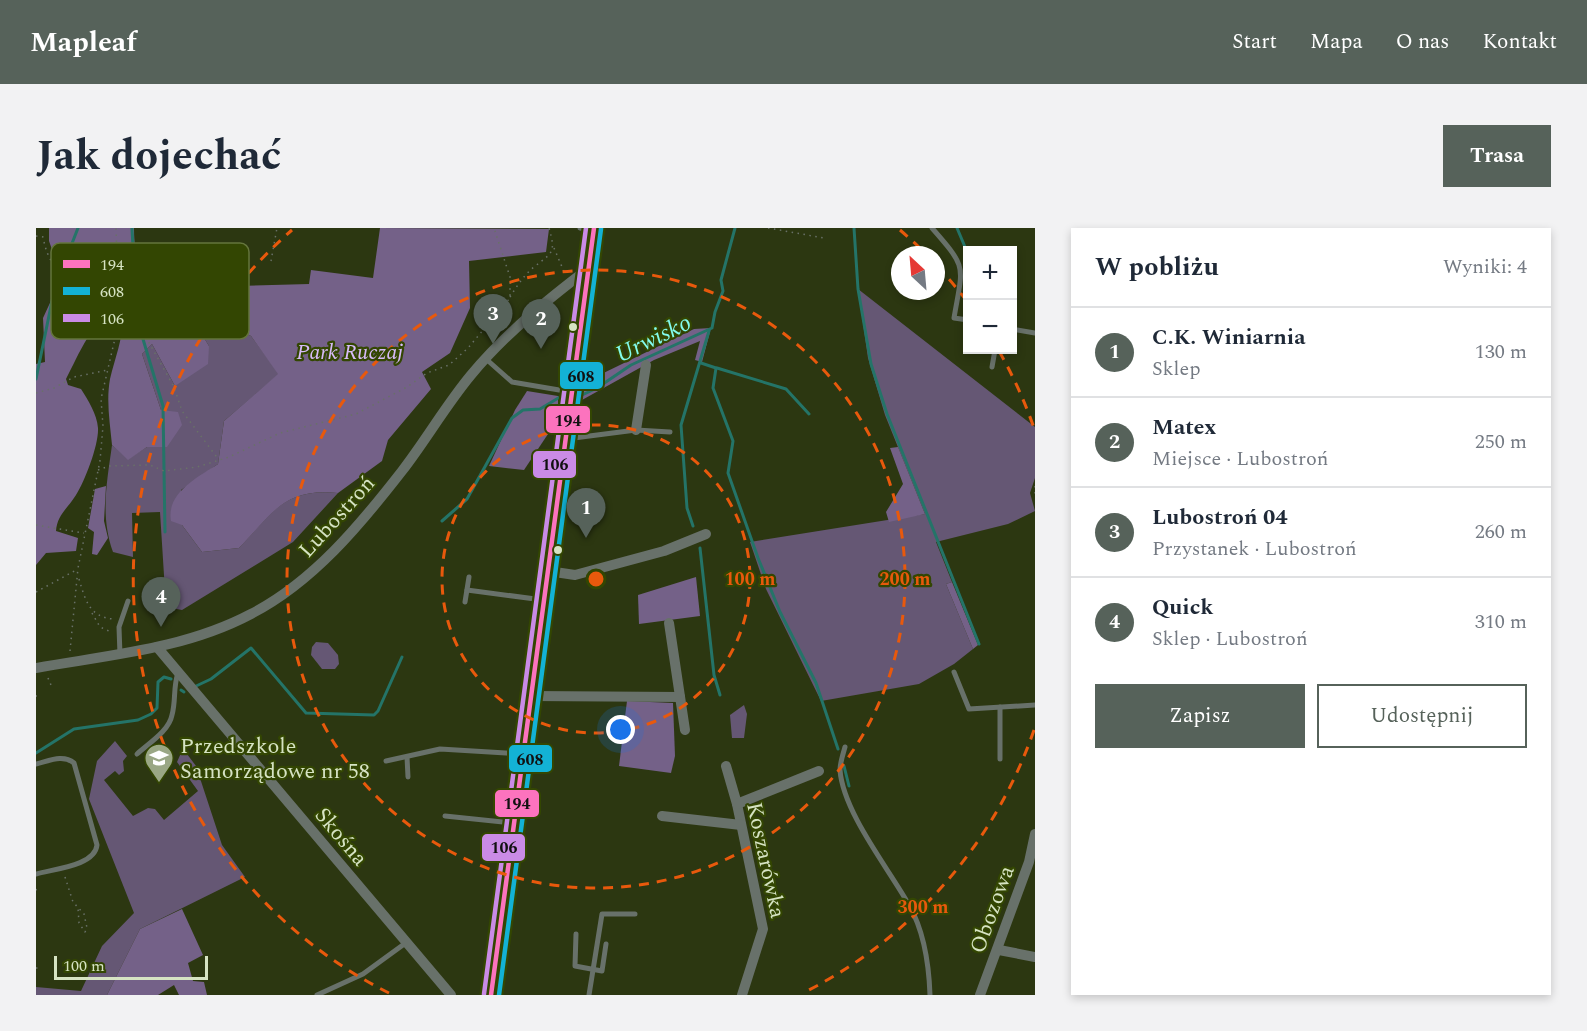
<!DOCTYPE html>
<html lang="pl">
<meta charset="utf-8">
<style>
:root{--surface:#fff;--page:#f2f2f3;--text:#1f2937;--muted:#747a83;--line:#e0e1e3;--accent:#56625a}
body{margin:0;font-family:Spectral,serif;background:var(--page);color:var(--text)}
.controls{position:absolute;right:18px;top:18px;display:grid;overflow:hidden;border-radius:0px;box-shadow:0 3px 9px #0003}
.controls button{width:54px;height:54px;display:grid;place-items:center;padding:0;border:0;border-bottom:2px solid var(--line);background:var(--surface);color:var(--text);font:30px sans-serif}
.compass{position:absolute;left:855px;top:18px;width:54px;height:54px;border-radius:50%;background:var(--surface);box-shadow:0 3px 9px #0003;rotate:334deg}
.scale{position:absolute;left:18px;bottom:15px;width:154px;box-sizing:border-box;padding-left:6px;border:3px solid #d6e3c3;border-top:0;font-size:16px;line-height:21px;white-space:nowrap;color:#d6e3c3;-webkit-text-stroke:4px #334602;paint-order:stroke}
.you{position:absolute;left:585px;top:502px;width:21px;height:21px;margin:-15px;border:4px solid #fff;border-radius:50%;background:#1a73e8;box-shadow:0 0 0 9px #1a73e833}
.badge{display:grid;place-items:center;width:39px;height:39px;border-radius:50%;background:var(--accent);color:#fff;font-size:20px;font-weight:700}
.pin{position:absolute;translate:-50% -50px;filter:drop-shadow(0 2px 3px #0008)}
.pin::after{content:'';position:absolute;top:32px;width:21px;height:18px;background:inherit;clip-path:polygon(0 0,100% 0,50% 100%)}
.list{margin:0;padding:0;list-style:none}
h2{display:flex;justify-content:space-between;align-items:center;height:78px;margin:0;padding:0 24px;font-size:26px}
h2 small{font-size:20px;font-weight:400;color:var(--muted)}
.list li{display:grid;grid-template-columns:39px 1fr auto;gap:18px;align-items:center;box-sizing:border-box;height:90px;padding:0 24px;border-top:2px solid var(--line)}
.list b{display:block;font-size:22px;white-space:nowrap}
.list p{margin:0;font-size:20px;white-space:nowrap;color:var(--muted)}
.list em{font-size:20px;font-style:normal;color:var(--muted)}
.actions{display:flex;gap:12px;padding:18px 24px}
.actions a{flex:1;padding:14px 0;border:2px solid var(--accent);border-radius:0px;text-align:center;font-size:21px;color:var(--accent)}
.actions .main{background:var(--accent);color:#fff}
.map{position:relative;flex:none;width:999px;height:767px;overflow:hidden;border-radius:0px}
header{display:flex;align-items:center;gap:36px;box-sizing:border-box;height:84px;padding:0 30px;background:var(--accent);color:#fff}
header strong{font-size:28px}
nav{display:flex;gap:33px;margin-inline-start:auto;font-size:21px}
.intro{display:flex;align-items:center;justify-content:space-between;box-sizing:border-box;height:144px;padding:0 36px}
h1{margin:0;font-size:42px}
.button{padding:15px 27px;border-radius:0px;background:var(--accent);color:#fff;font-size:21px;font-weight:700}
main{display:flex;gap:36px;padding:0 36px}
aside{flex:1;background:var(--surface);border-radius:0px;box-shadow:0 3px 9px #0003}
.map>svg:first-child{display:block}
.green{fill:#655774}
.forest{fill:#746188}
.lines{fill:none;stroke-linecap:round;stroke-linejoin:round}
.stream{stroke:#247468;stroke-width:3}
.path{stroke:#697168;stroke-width:1.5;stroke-dasharray:1.5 4.5;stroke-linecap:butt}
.lane{stroke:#68716a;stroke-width:5}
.street{stroke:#68716a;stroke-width:10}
.secondary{stroke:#687268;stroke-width:15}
.bus-1-casing{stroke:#334602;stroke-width:9}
.bus-2-casing{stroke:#334602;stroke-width:9}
.bus-3-casing{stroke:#334602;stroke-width:9}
.bus-1{stroke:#fc73be;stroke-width:4.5}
.bus-2{stroke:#13b2d5;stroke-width:4.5}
.bus-3{stroke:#ca8be6;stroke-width:4.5}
.ring{fill:none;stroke:#e8590c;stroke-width:3;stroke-dasharray:10 8}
.bus-dot{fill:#d6e3c3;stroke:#334602;stroke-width:2}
.labels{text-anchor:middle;stroke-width:4.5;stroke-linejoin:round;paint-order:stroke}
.park-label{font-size:22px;font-style:italic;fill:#d7bbf9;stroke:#334602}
.street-label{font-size:22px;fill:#d6e3c3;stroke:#334602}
.poi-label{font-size:22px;fill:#d6e3c3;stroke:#334602;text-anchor:start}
.water-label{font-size:24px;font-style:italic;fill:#83fbed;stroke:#334602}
.key{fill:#334602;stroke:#64753c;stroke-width:1.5}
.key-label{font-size:16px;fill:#d6e3c3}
.centre{fill:#e8590c;stroke:#334602;stroke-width:3}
.ring-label{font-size:18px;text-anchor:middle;font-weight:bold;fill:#e8590c;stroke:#334602;stroke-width:4.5;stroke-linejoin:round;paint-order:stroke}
.line-badge{stroke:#334602;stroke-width:2}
.pale-badge-label{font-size:16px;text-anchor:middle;font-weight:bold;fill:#111}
</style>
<header>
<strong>Mapleaf</strong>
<nav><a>Start</a><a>Mapa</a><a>O nas</a><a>Kontakt</a></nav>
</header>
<div class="intro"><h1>Jak dojechać</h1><a class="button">Trasa</a></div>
<main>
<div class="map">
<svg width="999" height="767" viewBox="0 0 999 767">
<rect width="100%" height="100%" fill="#2c3711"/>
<g class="green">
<polygon points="822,61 999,199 999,250 994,265 999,283 972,296 900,314 916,354 910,356 937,421 918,436 883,456 785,473 730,361 714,314 889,286 849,187 832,130"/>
<path d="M176,91l39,17 28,38 -55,47 -6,43 -37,26 1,35 20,27 37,-4c34,-36 45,-60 99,-55l-45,49 -111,68 -16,-3 -6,-95 -28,1 1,44 -20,-5c-13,-36 -6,-70 -1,-107l16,14 19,-12 14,-37 -19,-56 10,-10 23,42 34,-40 -11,-18z"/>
<polygon points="280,414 292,415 302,427 303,436 299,441 286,441 275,427 276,419"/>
<polygon points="708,477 711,486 708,510 696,510 694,487"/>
<polygon points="79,513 91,528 87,533 88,543 83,547 79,543 68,552 97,588 112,580 119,581 128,592 162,563 141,534 145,525 151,526 160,538 186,617 209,649 104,701 71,767 0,767 0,759 45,763 66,718 98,685 53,571 61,533"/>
</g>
<g class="forest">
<path d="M13,0h85c0,24 5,59 25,74l47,-4 32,-12 71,-2 2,-14 62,8 7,-50 169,1 -3,23 -77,9 1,47 -20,45 -28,19 9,17 -43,51 -6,21 -44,32c-54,-5 -64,19 -99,55l-37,4 -20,-27 -11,-4c-5,-28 27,-44 47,-57l6,-43 54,-47 -27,-38 -38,-17 -15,9 11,18 -1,18 -33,22 -23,-42 -10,10 19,56 17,2 4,13 -15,22h-20l-19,13 -16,-15c-2,-22 -6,-44 -2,-66 6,-25 15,-44 12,-70 -29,6 -43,46 -56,70l2,6 13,4c7,11 16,25 17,39 1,16 -13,53 -22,67 -8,13 -19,20 -20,36l22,7 -2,13 -30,2 -10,12v-201l9,-2 -2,-44 12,-26 1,-31 -7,-20z"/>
<polygon points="675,100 666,134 659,132 664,113 618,132 546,172 549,154 658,101"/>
<polygon points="491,163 522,168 522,191 488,242 453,238 479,182"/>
<polygon points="862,219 889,286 853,294 850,284 867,256 854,220"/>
<polygon points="70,258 68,293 72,310 61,327 56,326 58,304 52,300 59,261"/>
<polygon points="660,349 664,388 603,396 602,367"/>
<polygon points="916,354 942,417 937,421 910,356"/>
<polygon points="591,473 637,475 639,528 635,545 583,538"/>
<polygon points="146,681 167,727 152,735 157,753 168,754 171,767 143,767 138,757 122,767 71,767 104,701"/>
</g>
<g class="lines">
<g class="stream">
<path d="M96,0c1,21 2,67 21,80l55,-6 23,-9 9,4"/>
<polyline points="818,0 822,61 835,136 851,186 943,416"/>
<polyline points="921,0 932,26"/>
<polyline points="101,91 127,178 129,304"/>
<polyline points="665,135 680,140 677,160 697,213 692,245 722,330 744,384 780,455 802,521"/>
<polyline points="681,140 750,161 773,186"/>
<polyline points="0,151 24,34 35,18 42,0"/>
<polyline points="546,167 561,160 595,137 676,100 679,84 687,63 685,52 699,0"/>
<polyline points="406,293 431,271 476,190 487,182 504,181 524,169"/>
<polyline points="657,298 651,280 645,197 673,103"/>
<polyline points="664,320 678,447 684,467"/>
<polyline points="158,459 175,451 215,420 270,485 338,487 342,483 366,429"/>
<polyline points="145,462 148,464"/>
<polyline points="0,525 38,501 102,492 115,486 121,480 122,454 128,449 135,451"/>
<polyline points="808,538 813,558"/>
</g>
<g class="path">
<polyline points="732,0 788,10"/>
<path d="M0,8l7,1c10,54 41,29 75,55"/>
<polyline points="518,20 529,46"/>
<polyline points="235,33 241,0"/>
<path d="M474,69c7,-11 14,-22 24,-30 19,-15 22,-14 15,-39"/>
<polyline points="84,93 111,111 138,159 146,183 183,232"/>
<polyline points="0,165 18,160 38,149 72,142"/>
<polyline points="62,242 73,238 114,237 128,243 161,239 193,229 244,205 320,186 371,159 391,145 413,137 432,120 474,70 474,49 458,0"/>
<polyline points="999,258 999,269"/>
<polyline points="0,297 48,305"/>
<path d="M43,351c6,20 10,38 34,40"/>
<polyline points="0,364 42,341"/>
<polyline points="56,385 64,399 75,404"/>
<polyline points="34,423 42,340 64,233 67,198 65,171 83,93 80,0"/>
<polyline points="12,450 15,457"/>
<polyline points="0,468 1,468"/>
<polyline points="29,649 37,674 48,686 51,700 49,704 43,695 42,680"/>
<polyline points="0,661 1,664"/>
<polyline points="0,740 2,740"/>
</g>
<g class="lane">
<polyline points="544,0 556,2"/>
<path d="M896,0c36,41 31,37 22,90l14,2"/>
<polyline points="976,101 999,105"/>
<polyline points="450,131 476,154 535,164"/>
<polyline points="956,139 959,122"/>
<polyline points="530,211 600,202 634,204"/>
<polyline points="431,362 507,372"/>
<polyline points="429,374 433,349"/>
<polyline points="84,427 83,399 92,373"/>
<polyline points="918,444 933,481 999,477"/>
<polyline points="964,479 964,531"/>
<path d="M809,519c-2,7 -5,16 -5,23 3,42 49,99 69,135 15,26 20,61 21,90"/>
<path d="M101,526c12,-11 32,-23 35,-39 4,-14 1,-28 6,-42"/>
<polyline points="371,529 372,549"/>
<polyline points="350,533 404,521 486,526"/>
<path d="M0,536c13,-3 27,-10 38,-1l23,82c-2,21 -44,24 -61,29"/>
<polyline points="409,588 477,595"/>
<polyline points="540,706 539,738 566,743 570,716"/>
<polyline points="281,767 327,746 371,714"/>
<polyline points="553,767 566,686 599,686"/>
</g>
<g class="street">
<polyline points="600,202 610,137"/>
<polyline points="512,343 539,347 628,323 670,306"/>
<polyline points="633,395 649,502"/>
<polyline points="121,419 415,767"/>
<path d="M0,440c73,-13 149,-19 215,-54 62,-32 109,-89 151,-143 24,-31 44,-66 69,-96 34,-41 76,-75 118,-107"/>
<polyline points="495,468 644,469"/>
<polyline points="690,538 701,576 727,701 706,767"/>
<polyline points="701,576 783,543"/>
<polyline points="626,588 705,597"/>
<polyline points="963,722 999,729"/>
<polyline points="944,767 993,634 999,606"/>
</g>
<polyline class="secondary" points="455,767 558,0"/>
<g class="bus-1-casing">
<polyline id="bus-1" points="455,767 558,0"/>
</g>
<g class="bus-2-casing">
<polyline id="bus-2" points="463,767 565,1"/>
</g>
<g class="bus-3-casing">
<polyline id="bus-3" points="448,766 550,0"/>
</g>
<use href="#bus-1" class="bus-1"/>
<use href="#bus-2" class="bus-2"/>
<use href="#bus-3" class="bus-3"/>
</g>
<g class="ring">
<circle cx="560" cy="351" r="154"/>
<circle cx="560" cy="351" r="309"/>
<path d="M998 502A463 463 0 0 1 767 765M353 765A463 463 0 0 1 256 2M864 2A463 463 0 0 1 890 26M901 38A463 463 0 0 1 930 72M963 123A463 463 0 0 1 998 200"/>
</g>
<defs>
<g id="school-pin" transform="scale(1.5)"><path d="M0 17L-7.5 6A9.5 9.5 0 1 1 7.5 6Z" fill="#9aa785" stroke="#334602"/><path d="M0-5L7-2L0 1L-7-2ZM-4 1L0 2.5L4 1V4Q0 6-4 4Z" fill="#fff"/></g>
</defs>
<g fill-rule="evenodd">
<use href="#school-pin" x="123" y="530"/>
</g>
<g class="bus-dot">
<circle cx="537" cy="99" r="5"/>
<circle cx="522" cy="322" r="5"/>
</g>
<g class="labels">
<g class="park-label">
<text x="314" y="131">Park Ruczaj</text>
</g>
<g class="street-label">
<text transform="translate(300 288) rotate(-48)" y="8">Lubostroń</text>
<text transform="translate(306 608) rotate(50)" y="8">Skośna</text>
<text transform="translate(731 632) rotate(78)" y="8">Koszarówka</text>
<text transform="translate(955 681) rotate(-70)" y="8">Obozowa</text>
</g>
<g class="poi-label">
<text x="144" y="525">Przedszkole<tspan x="144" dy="25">Samorządowe nr 58</tspan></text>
</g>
<g class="water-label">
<text transform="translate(617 110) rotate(-26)" y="8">Urwisko</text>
</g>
</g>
<rect x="15" y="15" width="198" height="96" rx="9" class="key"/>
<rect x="27" y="32" width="27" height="8" fill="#fc73be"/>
<rect x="27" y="59" width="27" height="8" fill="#13b2d5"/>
<rect x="27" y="86" width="27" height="8" fill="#ca8be6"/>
<g class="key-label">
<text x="64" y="42">194</text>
<text x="64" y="69">608</text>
<text x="64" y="96">106</text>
</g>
<circle cx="560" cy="351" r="9" class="centre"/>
<g class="ring-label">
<text x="714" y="357">100 m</text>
<text x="869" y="357">200 m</text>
<text x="887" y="685">300 m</text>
</g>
<g class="line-badge">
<rect x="523" y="133" width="45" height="29" rx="6" fill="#13b2d5"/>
<rect x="509" y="177" width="46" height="29" rx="6" fill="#fc73be"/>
<rect x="496" y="222" width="45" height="29" rx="6" fill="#ca8be6"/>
<rect x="472" y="516" width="45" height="29" rx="6" fill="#13b2d5"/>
<rect x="458" y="561" width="46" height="29" rx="6" fill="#fc73be"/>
<rect x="445" y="605" width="45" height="29" rx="6" fill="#ca8be6"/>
</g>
<g class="pale-badge-label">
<text x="545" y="154">608</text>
<text x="532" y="198">194</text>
<text x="519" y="242">106</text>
<text x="494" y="537">608</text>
<text x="481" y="581">194</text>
<text x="468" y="625">106</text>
</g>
</svg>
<div class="controls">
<button>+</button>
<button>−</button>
</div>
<svg class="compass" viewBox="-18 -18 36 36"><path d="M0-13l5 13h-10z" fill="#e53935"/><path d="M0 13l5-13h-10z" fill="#747a83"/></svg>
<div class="scale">100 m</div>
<div class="you"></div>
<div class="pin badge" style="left:550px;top:310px">1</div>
<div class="pin badge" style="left:505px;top:121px">2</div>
<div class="pin badge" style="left:457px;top:116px">3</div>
<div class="pin badge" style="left:125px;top:399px">4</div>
</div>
<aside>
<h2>W pobliżu<small>Wyniki: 4</small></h2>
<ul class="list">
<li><span class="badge">1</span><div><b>C.K. Winiarnia</b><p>Sklep</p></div><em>130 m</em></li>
<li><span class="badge">2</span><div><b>Matex</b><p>Miejsce · Lubostroń</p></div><em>250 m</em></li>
<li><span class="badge">3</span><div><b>Lubostroń 04</b><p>Przystanek · Lubostroń</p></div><em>260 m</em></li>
<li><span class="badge">4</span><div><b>Quick</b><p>Sklep · Lubostroń</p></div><em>310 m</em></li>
</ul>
<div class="actions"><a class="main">Zapisz</a><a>Udostępnij</a></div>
</aside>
</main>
